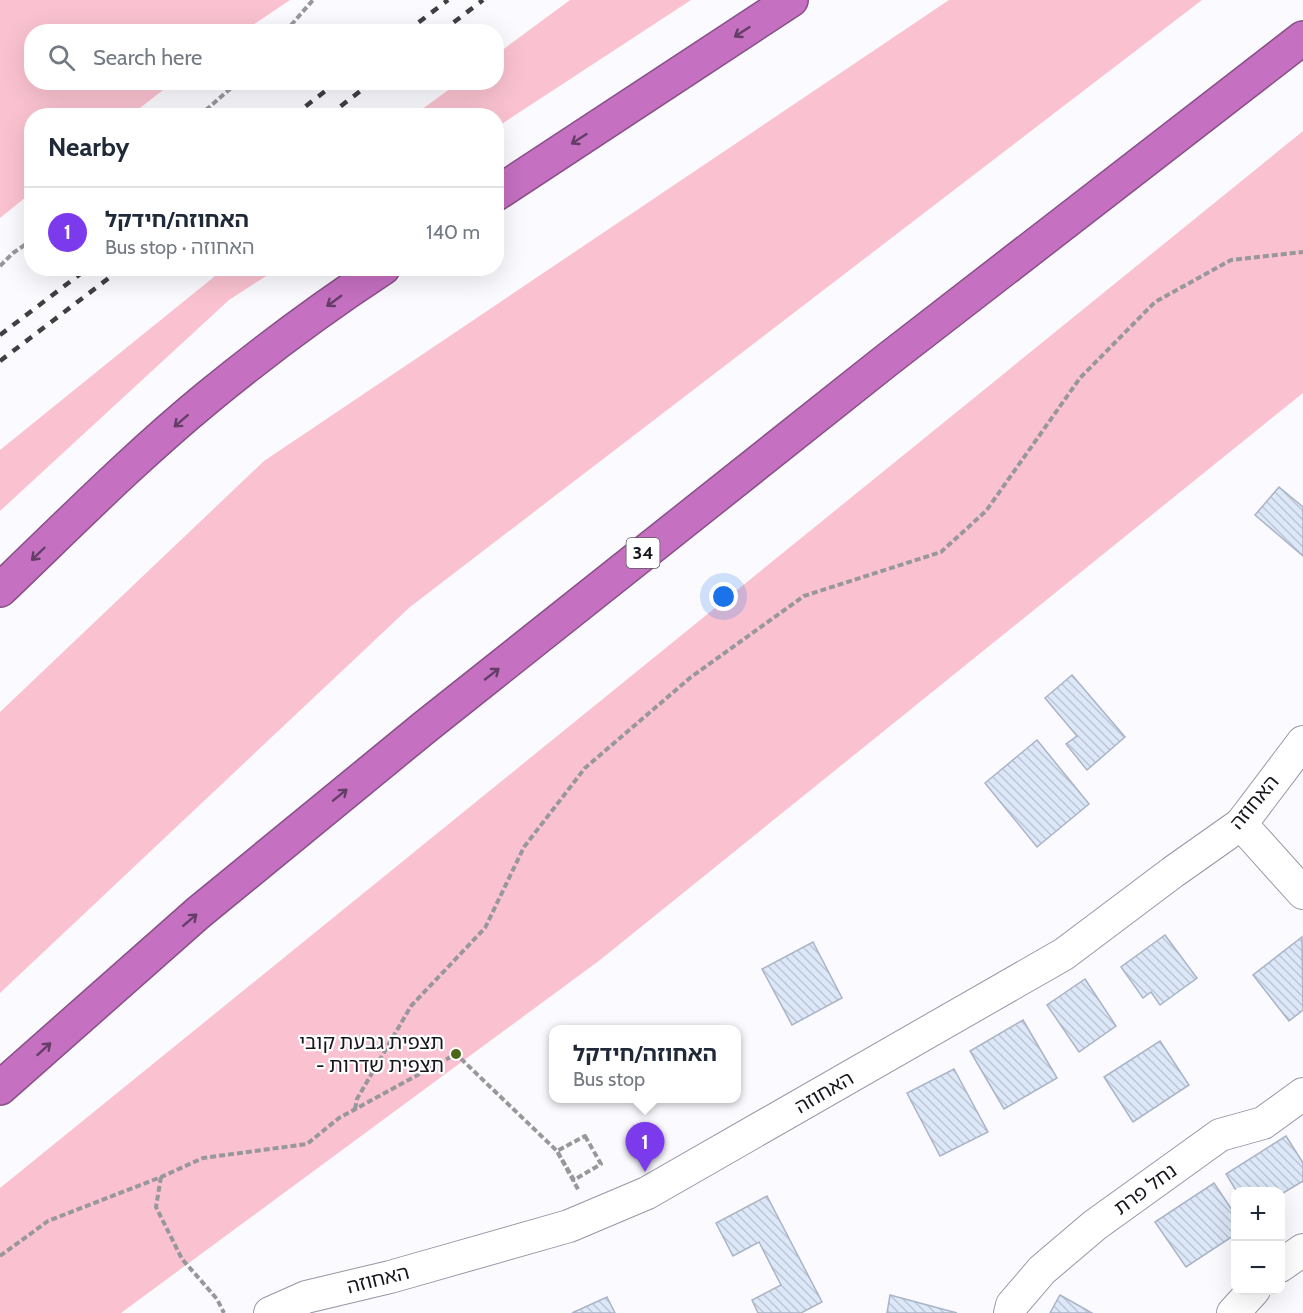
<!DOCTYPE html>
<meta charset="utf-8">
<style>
:root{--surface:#fff;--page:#f2f2f3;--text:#1f2937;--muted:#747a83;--line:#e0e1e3;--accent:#7c3aed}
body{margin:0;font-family:Cabin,"Noto Sans Hebrew",sans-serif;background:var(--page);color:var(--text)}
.controls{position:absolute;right:18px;bottom:18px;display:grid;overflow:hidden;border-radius:12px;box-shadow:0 6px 24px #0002}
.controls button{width:54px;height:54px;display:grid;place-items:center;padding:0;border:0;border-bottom:2px solid var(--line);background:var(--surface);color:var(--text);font:30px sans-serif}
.you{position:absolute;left:724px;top:597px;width:21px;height:21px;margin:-15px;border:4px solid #fff;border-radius:50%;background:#1a73e8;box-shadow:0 0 0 9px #1a73e833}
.badge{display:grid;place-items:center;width:39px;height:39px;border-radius:50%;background:var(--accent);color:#fff;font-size:20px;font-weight:700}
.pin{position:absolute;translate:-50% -50px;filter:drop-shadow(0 2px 3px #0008)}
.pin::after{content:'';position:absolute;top:32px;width:21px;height:18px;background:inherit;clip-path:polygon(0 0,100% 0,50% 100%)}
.popup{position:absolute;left:549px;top:1025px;width:192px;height:78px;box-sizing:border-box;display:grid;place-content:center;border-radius:12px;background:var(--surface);filter:drop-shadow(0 2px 4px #0005);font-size:20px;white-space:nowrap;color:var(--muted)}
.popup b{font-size:22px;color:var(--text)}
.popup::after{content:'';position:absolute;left:50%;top:100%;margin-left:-12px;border:12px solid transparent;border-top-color:var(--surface)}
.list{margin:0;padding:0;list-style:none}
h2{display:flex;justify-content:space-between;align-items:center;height:78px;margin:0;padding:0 24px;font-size:26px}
h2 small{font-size:20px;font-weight:400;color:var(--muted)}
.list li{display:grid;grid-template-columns:39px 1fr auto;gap:18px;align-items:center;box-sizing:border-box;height:90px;padding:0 24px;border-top:2px solid var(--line)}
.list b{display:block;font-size:22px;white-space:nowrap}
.list p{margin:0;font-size:20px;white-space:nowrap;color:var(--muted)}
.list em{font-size:20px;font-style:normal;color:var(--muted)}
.icon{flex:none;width:33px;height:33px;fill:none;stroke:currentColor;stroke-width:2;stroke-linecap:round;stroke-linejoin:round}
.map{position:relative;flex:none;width:1303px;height:1313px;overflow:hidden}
.search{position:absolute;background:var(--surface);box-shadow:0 6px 24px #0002;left:24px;top:24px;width:480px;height:66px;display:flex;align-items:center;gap:15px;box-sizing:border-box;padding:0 21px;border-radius:24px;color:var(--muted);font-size:22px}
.panel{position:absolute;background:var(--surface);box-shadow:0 6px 24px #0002;left:24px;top:108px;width:480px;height:168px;border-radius:24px}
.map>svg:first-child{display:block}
.grass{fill:#fac2d0}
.building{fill:url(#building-back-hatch);stroke:#a9b4c7;stroke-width:1.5}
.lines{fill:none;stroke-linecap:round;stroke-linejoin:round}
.street-casing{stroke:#9995a8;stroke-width:34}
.highway-casing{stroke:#885088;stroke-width:36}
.path{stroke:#98979c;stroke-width:4;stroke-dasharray:6 3;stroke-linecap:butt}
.street{stroke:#fff;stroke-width:32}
.highway{stroke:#c570c1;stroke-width:33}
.rail{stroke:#403e46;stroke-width:4.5;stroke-dasharray:8 8;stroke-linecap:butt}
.oneway{stroke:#653e67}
.poi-dot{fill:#4c6617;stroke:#fff;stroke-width:2}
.labels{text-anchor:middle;stroke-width:4.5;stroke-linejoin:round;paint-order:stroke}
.shield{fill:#fff;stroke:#5d5b61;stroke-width:1.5}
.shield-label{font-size:18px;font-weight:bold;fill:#17151d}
.street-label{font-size:20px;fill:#17151d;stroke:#fff}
.poi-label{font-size:20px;fill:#17151d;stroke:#fff;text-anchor:end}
</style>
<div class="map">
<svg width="1303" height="1313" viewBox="0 0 1303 1313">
<defs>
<pattern id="building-back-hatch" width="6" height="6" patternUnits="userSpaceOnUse" patternTransform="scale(1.5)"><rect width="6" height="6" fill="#dce7f8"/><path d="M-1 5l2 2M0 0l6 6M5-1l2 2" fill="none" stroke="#bcc5d4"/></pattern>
</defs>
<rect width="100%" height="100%" fill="#fbfafe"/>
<g class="grass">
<polygon points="0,0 290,0 244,31 32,32 32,82 172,83 131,115 32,116 31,193 0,218"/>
<polygon points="570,0 691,0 497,127 496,116 414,115 458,83 496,82 497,54"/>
<polygon points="949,0 1202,0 410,607 0,993 0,712 264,461"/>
<polygon points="1303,131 1303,393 600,960 121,1313 0,1313 0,1188"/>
<polygon points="225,268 277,269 229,300 0,511 0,450"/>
</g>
<g class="building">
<polygon points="1279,487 1303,507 1303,556 1255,515"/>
<polygon points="1072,675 1125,737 1087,770 1066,744 1077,736 1045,698"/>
<polygon points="1037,740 1089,804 1037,847 985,783"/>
<polygon points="1165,935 1197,978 1160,1005 1151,992 1143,998 1121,967"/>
<polygon points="1302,937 1303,1010 1289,1021 1253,975"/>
<polygon points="813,942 842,998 792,1025 762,969"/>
<polygon points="1085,979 1116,1026 1079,1052 1047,1005"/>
<polygon points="1023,1020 1057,1078 1004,1109 970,1051"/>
<polygon points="1160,1041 1189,1085 1133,1122 1104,1077"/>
<polygon points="954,1069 988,1132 940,1156 907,1093"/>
<polygon points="1286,1136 1303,1163 1303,1181 1280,1195 1280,1192 1237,1192 1226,1174"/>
<polygon points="1214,1183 1236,1216 1236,1234 1186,1267 1155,1222"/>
<polygon points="767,1196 822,1302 801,1313 758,1313 752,1300 781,1285 759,1242 733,1256 716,1223"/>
<polygon points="890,1295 957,1313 887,1313"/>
<polygon points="1060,1295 1092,1313 1050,1313"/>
<polygon points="607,1297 615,1313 572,1313"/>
</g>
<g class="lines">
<g class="street-casing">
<g id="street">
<polyline points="1241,824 1303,893"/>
<polyline points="1280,1266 1303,1250"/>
<polyline points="270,1313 306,1297 390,1277 569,1226 647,1193 1064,954 1173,872 1241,824 1303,742"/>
<polyline points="1010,1313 1012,1305 1042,1270 1095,1225 1220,1135 1263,1123 1303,1094"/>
<polyline points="1233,1313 1254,1290"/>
</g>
</g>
<g class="highway-casing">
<g id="highway">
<polyline points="496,194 791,0"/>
<path d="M0,590c68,-65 134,-132 207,-192 56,-46 115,-90 176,-130"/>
<polyline points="0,1088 198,913 425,727 887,360 1303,38"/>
</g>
</g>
<g class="path">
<polyline points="285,32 313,0"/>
<polyline points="199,116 238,82"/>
<polyline points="0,266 13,253 32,240"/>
<polyline points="355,1109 357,1099 411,1006 485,928 524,847 585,768 691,677 804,596 941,552 986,511 1080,378 1155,302 1231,260 1303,252"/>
<polygon points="585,1136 601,1164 574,1180 557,1151"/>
<polyline points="161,1177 156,1207 182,1259 217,1299 224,1313"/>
<polyline points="0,1256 48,1221 161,1177 203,1158 307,1144 339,1118 456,1054 557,1151 579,1191"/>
</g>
<use href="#street" class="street"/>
<use href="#highway" class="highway"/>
<g class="rail">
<polyline points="406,32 448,0"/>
<polyline points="441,32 483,0"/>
<polyline points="293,116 337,82"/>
<polyline points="328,116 372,82"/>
<polyline points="0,335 88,268"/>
<polyline points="0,361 122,268"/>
</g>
</g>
<defs><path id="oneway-shaft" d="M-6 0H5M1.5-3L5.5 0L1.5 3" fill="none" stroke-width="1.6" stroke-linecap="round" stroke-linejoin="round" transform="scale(1.5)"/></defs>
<g class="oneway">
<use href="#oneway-shaft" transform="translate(742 32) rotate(147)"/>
<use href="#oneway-shaft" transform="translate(579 139) rotate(147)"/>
<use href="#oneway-shaft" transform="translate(334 301) rotate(144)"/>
<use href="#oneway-shaft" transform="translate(181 421) rotate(139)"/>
<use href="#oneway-shaft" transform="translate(38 554) rotate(136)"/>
<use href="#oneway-shaft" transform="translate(492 674) rotate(-38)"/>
<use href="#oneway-shaft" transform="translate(340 795) rotate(-39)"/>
<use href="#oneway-shaft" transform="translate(190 920) rotate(-41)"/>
<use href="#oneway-shaft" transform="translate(44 1049) rotate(-42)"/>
</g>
<circle class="poi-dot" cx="456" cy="1054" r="6"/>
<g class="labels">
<rect class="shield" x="626.5" y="538" width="33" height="30" rx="4.5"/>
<g class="shield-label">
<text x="643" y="559">34</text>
</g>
<g class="street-label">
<text transform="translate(1254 802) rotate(-50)" y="7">האחוזה</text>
<text transform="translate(824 1092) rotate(-30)" y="7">האחוזה</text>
<text transform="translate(1145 1189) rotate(-36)" y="7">נחל פרת</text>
<text transform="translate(378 1279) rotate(-14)" y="7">האחוזה</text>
</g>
<g class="poi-label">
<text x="444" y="1049">תצפית גבעת קובי<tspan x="444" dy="23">- תצפית שדרות</tspan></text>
</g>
</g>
</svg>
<div class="controls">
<button>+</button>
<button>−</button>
</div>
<div class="you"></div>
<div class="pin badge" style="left:645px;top:1172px">1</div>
<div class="popup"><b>האחוזה/חידקל</b>Bus stop</div>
<div class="search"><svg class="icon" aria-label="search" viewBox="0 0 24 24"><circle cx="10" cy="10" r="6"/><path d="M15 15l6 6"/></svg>Search here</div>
<section class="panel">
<h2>Nearby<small></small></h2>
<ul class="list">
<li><span class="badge">1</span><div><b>האחוזה/חידקל</b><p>Bus stop · האחוזה</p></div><em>140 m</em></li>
</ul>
</section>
</div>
